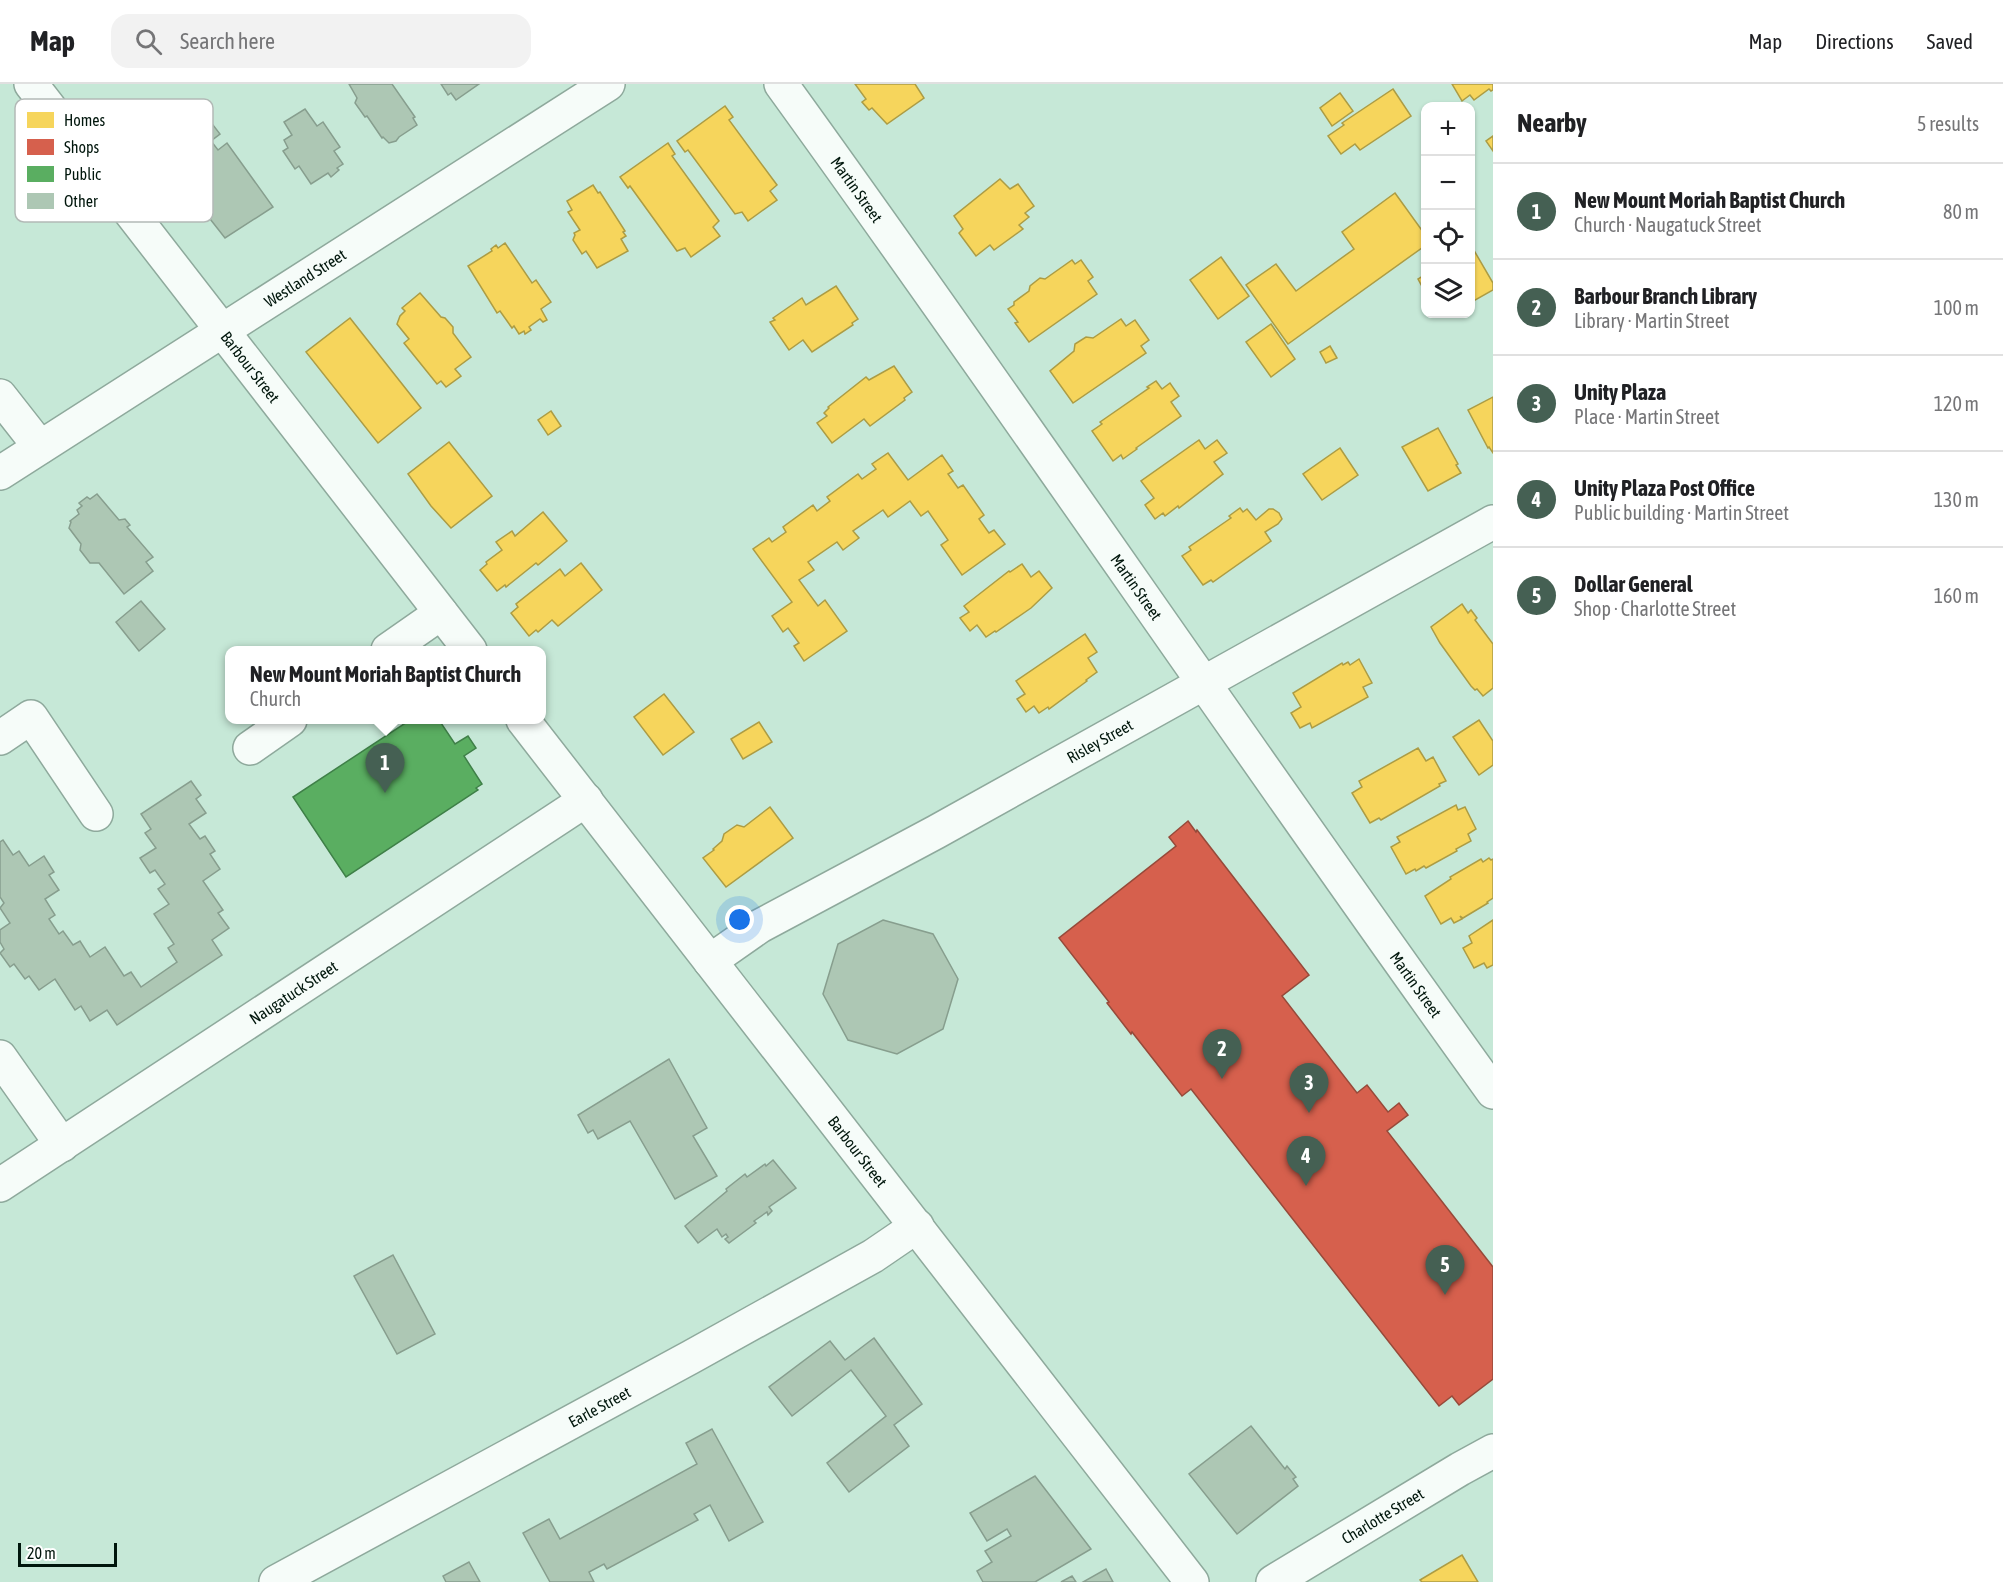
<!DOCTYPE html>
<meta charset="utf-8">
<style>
:root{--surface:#fff;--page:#f2f2f2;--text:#202124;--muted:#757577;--line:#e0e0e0;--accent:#456053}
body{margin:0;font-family:"Asap Condensed",sans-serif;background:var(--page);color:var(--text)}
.controls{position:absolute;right:18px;top:18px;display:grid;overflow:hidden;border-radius:12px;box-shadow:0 2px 4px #0004}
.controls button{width:54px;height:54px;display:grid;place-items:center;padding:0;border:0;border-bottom:2px solid var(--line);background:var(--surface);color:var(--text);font:30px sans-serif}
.scale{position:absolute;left:18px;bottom:15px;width:99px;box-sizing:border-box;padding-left:6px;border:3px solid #00160c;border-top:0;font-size:16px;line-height:21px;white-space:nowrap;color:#00160c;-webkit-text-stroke:4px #fff;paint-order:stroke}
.you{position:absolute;left:740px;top:836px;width:21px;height:21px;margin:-15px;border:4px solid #fff;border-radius:50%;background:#1a73e8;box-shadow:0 0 0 9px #1a73e833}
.badge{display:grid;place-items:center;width:39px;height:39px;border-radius:50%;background:var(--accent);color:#fff;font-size:20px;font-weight:700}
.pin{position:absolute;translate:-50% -50px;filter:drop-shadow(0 2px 3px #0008)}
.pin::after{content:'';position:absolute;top:32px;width:21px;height:18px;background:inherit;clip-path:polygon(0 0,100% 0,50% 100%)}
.popup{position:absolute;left:225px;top:562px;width:321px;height:78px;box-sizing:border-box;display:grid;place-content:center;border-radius:12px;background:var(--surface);filter:drop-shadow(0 2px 4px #0005);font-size:20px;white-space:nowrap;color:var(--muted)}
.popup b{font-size:22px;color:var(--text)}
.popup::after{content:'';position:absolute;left:50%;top:100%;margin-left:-12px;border:12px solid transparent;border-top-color:var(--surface)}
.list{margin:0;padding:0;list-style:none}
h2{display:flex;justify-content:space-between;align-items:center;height:78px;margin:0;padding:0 24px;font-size:26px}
h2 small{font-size:20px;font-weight:400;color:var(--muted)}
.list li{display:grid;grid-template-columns:39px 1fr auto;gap:18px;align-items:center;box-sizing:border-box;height:96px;padding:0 24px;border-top:2px solid var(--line)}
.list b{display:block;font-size:22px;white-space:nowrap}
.list p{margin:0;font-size:20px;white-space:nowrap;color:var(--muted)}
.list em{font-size:20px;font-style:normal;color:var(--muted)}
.icon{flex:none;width:33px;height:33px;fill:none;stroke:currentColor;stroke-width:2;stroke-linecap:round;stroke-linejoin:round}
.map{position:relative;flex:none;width:1493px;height:1498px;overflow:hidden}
header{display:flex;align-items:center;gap:36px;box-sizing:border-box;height:84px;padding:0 30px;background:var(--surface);border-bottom:2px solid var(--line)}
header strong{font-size:28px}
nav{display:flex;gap:33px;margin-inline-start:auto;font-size:21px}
.search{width:420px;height:54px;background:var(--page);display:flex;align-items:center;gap:15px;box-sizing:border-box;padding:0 21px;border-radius:18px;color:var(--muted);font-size:22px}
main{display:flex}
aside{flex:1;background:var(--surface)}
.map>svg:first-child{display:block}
.homes{fill:#f6d55c;stroke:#ac9c44;stroke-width:1.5}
.shops{fill:#d6604d;stroke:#964a3a;stroke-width:1.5}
.public{fill:#5aae61;stroke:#3f8048;stroke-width:1.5}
.building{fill:#adc7b4;stroke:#879e8e;stroke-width:1.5}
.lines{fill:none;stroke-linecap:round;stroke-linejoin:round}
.minor-casing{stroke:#8ea99c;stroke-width:36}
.minor{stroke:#f6fcf9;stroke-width:33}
.labels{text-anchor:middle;stroke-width:6;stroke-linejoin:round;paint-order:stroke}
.street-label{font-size:16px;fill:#00160c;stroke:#fff}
.key{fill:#fff;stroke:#b2b9b6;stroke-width:1.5}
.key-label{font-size:16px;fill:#00160c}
</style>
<header>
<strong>Map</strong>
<div class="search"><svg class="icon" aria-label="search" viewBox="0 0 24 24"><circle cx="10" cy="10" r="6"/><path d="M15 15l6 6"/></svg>Search here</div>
<nav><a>Map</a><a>Directions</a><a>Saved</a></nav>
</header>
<main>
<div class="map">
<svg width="1493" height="1498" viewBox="0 0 1493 1498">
<rect width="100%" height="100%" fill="#c6e8d7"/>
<g class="homes">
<polygon points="855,0 915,0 924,14 887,40 872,24 869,26 862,18 866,15"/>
<polygon points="1452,0 1493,0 1493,6 1491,7 1489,5 1474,16 1470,11 1462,17"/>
<polygon points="1393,5 1411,32 1360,66 1355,60 1341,70 1328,52 1344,41 1342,39"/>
<polygon points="1340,9 1353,27 1332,42 1320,24"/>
<polygon points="725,22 733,33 729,36 777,101 770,107 777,116 748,137 742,128 735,130 688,66 685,68 677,57"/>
<polygon points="1493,52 1493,67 1486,57"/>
<polygon points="668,59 675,70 672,72 719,137 713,143 720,152 691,173 685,164 677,167 630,102 628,104 620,93"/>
<polygon points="1000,95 1010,105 1018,100 1034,122 1025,129 1029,133 1019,141 1023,145 994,166 990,161 976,172 959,149 963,145 954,132"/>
<polygon points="593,101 598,109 600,108 625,147 623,148 626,152 621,155 628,167 597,184 586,167 582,170 573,156 575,151 574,149 580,146 568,128 572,126 567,117"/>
<polygon points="1395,109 1426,152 1426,161 1288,260 1246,201 1276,180 1296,207 1354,165 1342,148"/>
<polygon points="505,159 532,199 536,196 551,218 541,225 547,236 543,238 540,235 529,243 531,246 525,250 524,247 519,250 514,242 512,244 500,227 497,229 468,182 492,167 491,165 496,161 498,164"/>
<polygon points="1472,163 1493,199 1493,206 1470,219"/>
<polygon points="1221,173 1249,212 1218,235 1190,196"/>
<polygon points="1072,176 1075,180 1081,176 1093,193 1088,197 1097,210 1029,258 1015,239 1018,238 1008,225 1014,221 1014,218 1029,207 1030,202 1040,194 1045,195"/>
<polygon points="1426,190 1426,205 1424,206 1418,195"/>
<polygon points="836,202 858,235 852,239 853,241 812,268 803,256 789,266 770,238 775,236 773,234 802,214 806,221"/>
<polygon points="420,209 441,233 445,234 453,243 453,249 471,273 455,285 461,292 446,303 441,297 437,300 404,259 409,255 397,240 400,232 405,227 402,224"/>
<polygon points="350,234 421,324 378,359 306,268"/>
<polygon points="1121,235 1126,242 1135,236 1149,256 1141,262 1146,269 1073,319 1050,287 1074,267 1075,260 1086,253 1093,254"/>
<polygon points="1271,240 1295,275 1271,293 1246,258"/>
<polygon points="1330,262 1337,274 1326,279 1320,268"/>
<polygon points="894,282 912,308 904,314 905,316 870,342 864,335 832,359 817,339 827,332 824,329 829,324 828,323 866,293 869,296"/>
<polygon points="1156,297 1162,305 1170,299 1179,312 1171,318 1181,332 1136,364 1137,365 1123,375 1121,371 1113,377 1092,347 1102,340 1100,338 1149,304 1147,303"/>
<polygon points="1493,313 1493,369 1489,363 1488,364 1468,326"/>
<polygon points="551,327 561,342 548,351 538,336"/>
<polygon points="1438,344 1458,380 1456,381 1461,389 1428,407 1402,363"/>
<polygon points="1199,356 1205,365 1217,356 1227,369 1214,378 1223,390 1179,424 1178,422 1165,432 1163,429 1155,435 1145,421 1154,414 1141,397"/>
<polygon points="449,358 492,412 451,444 431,422 408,390"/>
<polygon points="1340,364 1358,391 1322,416 1303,390"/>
<polygon points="888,369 908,396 942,371 953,387 948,390 958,404 963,401 984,431 979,435 989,449 994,446 1005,460 962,491 941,461 948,456 928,427 921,432 910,417 888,433 883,426 853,447 859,454 843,466 837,458 808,478 814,486 799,496 818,522 825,516 847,547 804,577 794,562 799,559 788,544 783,548 772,532 792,518 753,465 769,454 772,458 786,448 783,443 813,421 817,427 830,417 827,413 858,390 862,395 876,385 872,380"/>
<polygon points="1240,424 1243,428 1247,425 1256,436 1269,425 1273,425 1279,429 1282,435 1278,440 1265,448 1271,457 1213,498 1211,496 1203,501 1182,472 1191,466 1189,463 1231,434 1229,432"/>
<polygon points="543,428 567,457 538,481 536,479 506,503 505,501 497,507 480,486 487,480 486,478 502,466 496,458 512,447 515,452"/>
<polygon points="581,479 602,506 558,542 552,536 538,548 536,546 529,552 511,529 518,523 516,520 560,485 565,492"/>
<polygon points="1022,480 1031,493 1039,487 1052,504 1031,524 996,548 995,547 986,553 977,541 970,547 960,534 969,528 964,522 1009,487 1010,488"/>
<polygon points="1462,520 1468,529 1471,526 1477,534 1475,536 1493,560 1493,604 1483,612 1477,605 1475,606 1471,602 1440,559 1431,543"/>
<polygon points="1085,550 1097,568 1088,574 1097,588 1086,596 1087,597 1049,625 1048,623 1039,629 1034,622 1026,628 1017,615 1025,610 1016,597"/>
<polygon points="1359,575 1372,599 1363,603 1368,613 1312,644 1310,639 1300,644 1291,629 1301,623 1293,609 1342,579 1343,581 1348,578 1350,581"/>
<polygon points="664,610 694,648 663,671 634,633"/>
<polygon points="1479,636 1493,657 1493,681 1479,691 1453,653"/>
<polygon points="759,638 772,658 743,675 731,655"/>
<polygon points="1418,664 1426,677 1433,673 1446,697 1439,700 1440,702 1381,736 1379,734 1370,739 1352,709 1362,703 1359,697"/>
<polygon points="1456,721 1458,726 1465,723 1476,745 1468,750 1471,757 1456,765 1457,767 1426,784 1424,782 1416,787 1415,785 1406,790 1391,763 1400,758 1397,753"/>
<polygon points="770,723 793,754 726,803 703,774 714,766 713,765 722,757 724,750 737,741 744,743"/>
<polygon points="1489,774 1491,776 1493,775 1493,814 1487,818 1488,819 1463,834 1460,832 1462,835 1454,839 1451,834 1441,840 1425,812 1451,795 1450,793 1481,775 1483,778"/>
<polygon points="1493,836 1493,881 1487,884 1484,879 1474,884 1463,864 1472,859 1469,852"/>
<polygon points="1462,1471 1478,1498 1422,1498 1420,1496"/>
</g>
<polygon class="shops" points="1188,737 1196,748 1197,746 1309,891 1282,912 1357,1009 1367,1001 1388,1028 1399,1019 1408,1031 1387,1047 1493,1183 1493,1295 1459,1321 1452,1312 1439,1322 1191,1005 1182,1012 1132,948 1131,950 1107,919 1109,918 1059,854 1176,762 1169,753"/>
<polygon class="public" points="410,636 439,636 455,660 468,652 476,664 464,672 482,700 476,704 478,706 346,793 293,713"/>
<g class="building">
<polygon points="349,0 392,0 415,33 413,34 417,41 399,53 396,57 389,59 383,53 382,54 367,32 365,33 355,19 357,14"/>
<polygon points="441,0 479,0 456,16 451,9 448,11"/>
<polygon points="305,25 317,42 323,38 340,63 334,67 343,80 337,84 339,86 331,93 328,89 311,100 299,82 295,85 283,67 288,64 284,56 292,51 284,38"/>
<polygon points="203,28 220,50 211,57 218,66 227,59 273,123 225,154 203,126 201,127 187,108 189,106 183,99 176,104 164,88 171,83 153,59"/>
<polygon points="97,410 119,436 125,435 130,441 127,443 153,473 146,478 153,487 124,510 99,479 90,479 80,466 81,460 69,444 71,438 70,437 79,430 77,426 82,422 79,419 87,413 90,415"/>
<polygon points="141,517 165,545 139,567 116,538"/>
<polygon points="191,697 201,711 196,715 206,729 189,740 200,755 205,752 215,767 210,770 220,785 203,797 223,826 218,829 229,844 212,856 222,871 117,941 107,926 90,937 81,922 75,926 55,895 39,906 29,892 25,895 14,880 10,883 0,869 4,865 0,858 0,846 10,839 0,824 4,819 0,813 0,758 3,756 13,771 19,767 29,782 44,772 54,788 49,791 59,806 45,815 55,831 49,835 59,850 63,847 73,861 80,857 90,873 105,863 124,892 131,888 141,903 177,878 168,864 174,860 154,830 169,820 158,805 165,800 155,786 150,789 140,774 156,764 145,749 151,745 141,730"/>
<polygon points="883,836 933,850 958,895 943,945 897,970 848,956 823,910 838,860"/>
<polygon points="669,975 707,1044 693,1052 717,1092 675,1115 630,1037 598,1055 593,1046 588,1049 578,1031"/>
<polygon points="773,1076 796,1104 769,1123 772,1127 768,1131 767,1128 754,1137 756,1139 729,1159 725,1155 728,1153 726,1150 722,1153 717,1145 698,1159 685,1142 727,1107 726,1105 745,1090 747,1093 765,1080 766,1082"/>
<polygon points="393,1171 435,1250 397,1270 354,1192"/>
<polygon points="874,1254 922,1320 894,1341 909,1362 849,1408 827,1379 886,1332 851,1286 792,1332 769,1303 830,1257 845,1276"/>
<polygon points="1251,1342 1285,1385 1287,1382 1296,1393 1293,1395 1298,1402 1237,1450 1189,1390"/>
<polygon points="712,1345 763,1438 729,1457 710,1421 694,1430 698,1436 607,1485 604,1480 589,1488 594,1498 550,1498 523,1449 549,1435 560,1455 697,1380 686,1359"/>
<polygon points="1035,1392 1091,1465 1035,1498 983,1498 977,1487 992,1478 985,1467 1011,1452 1007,1445 987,1457 970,1429"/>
<polygon points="469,1478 480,1498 446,1498 443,1492"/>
<polygon points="1106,1485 1113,1498 1083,1498"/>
<polygon points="1072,1492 1076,1498 1061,1498"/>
</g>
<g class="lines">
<g class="minor-casing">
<g id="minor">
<path id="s1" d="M31,0l439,566"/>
<path id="s2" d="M781,0c241,333 471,674 712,1008"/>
<polyline points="0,312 40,363"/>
<path id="s3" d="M0,389l608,-389"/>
<polyline points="388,566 441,529"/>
<path id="s4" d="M523,636l669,862"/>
<polyline points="0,654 31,633 96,730"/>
<polyline points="250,664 290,636"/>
<path id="s5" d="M710,877l50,-35 176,-94 557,-310"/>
<polyline points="0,973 62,1061"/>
<path id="s6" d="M0,1101l586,-385"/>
<path id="s7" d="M276,1498l415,-225 182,-101 44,-30"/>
<path id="s8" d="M1273,1498l187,-113 33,-18"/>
</g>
</g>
<use href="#minor" class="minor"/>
</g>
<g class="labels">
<g class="street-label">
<text dy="6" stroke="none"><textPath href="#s2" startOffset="130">Martin Street</textPath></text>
<text dy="6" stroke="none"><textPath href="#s3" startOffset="362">Westland Street</textPath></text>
<text dy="6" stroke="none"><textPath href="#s1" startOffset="358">Barbour Street</textPath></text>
<text dy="6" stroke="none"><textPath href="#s2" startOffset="616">Martin Street</textPath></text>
<text dy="6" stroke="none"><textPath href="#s5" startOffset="448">Risley Street</textPath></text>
<text dy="6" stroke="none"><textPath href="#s2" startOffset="1102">Martin Street</textPath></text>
<text dy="6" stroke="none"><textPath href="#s6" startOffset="351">Naugatuck Street</textPath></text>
<text dy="6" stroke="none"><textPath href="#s4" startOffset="546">Barbour Street</textPath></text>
<text dy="6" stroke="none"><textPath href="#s7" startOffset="368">Earle Street</textPath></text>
<text dy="6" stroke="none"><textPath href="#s8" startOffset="128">Charlotte Street</textPath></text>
</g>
</g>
<rect x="15" y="15" width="198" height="123" rx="9" class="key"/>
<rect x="27" y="28" width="27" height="16" fill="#f6d55c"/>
<rect x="27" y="55" width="27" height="16" fill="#d6604d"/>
<rect x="27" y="82" width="27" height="16" fill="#5aae61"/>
<rect x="27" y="109" width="27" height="16" fill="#adc7b4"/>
<g class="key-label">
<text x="64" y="42">Homes</text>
<text x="64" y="69">Shops</text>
<text x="64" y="96">Public</text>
<text x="64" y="123">Other</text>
</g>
</svg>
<div class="controls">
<button>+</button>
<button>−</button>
<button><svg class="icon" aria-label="locate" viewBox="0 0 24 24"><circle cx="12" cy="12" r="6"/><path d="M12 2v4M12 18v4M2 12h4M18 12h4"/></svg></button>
<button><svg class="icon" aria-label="layers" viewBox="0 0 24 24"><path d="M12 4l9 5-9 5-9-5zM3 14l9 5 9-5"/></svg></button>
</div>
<div class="scale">20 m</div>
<div class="you"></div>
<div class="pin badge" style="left:385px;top:709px">1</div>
<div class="popup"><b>New Mount Moriah Baptist Church</b>Church</div>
<div class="pin badge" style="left:1222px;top:995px">2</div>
<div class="pin badge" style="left:1309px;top:1029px">3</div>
<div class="pin badge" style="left:1306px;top:1102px">4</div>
<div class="pin badge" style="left:1445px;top:1211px">5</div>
</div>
<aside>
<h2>Nearby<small>5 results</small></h2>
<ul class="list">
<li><span class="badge">1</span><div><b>New Mount Moriah Baptist Church</b><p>Church · Naugatuck Street</p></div><em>80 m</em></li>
<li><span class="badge">2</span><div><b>Barbour Branch Library</b><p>Library · Martin Street</p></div><em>100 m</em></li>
<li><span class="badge">3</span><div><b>Unity Plaza</b><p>Place · Martin Street</p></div><em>120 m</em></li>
<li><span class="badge">4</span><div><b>Unity Plaza Post Office</b><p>Public building · Martin Street</p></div><em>130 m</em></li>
<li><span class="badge">5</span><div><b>Dollar General</b><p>Shop · Charlotte Street</p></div><em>160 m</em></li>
</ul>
</aside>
</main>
